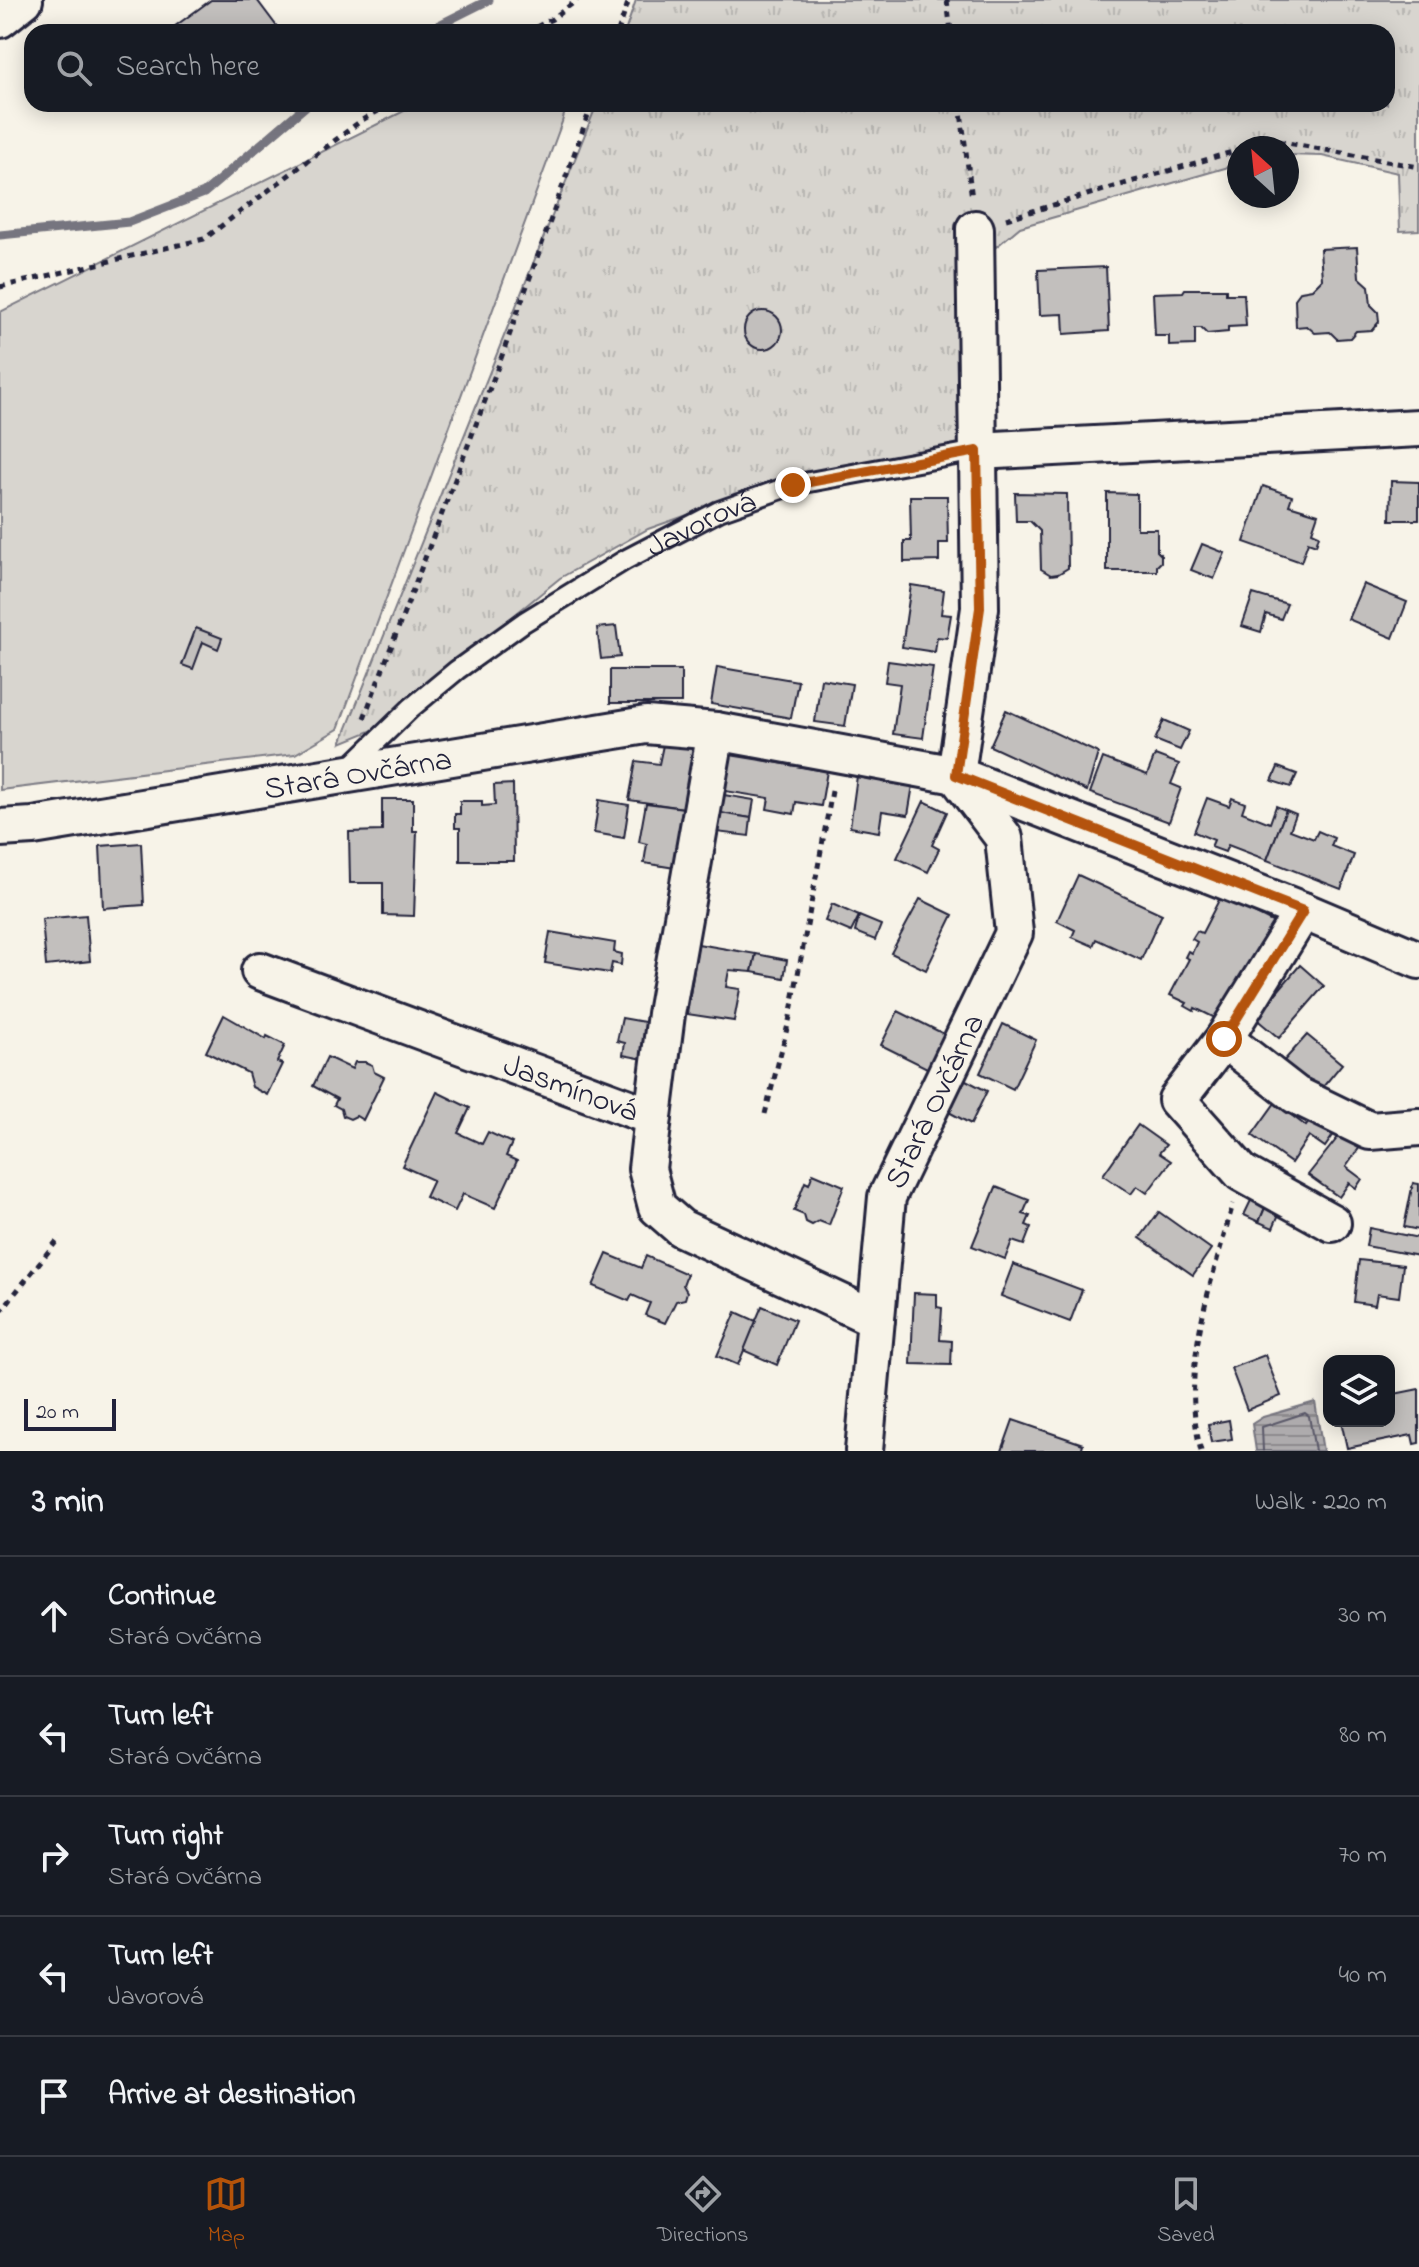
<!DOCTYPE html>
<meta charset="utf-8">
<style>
:root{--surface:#171b24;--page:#242831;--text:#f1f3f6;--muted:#9ea1a6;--line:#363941;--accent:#b45309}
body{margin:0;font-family:"Indie Flower",sans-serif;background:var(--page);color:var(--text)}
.controls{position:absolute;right:24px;bottom:24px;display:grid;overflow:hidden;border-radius:16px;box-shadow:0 4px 20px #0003}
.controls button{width:72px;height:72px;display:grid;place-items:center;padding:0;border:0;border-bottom:2px solid var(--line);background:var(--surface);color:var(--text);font:40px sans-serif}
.compass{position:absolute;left:1227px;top:136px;width:72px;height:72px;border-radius:50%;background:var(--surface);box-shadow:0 4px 20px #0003;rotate:333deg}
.scale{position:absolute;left:24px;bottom:20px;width:92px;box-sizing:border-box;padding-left:8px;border:4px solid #22223b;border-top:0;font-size:22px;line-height:28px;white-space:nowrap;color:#22223b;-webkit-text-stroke:6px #f7f3e8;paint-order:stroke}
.stop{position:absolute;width:24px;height:24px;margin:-18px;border:6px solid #b45309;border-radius:50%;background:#fff}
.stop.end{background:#b45309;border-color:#fff;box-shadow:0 2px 8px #0008}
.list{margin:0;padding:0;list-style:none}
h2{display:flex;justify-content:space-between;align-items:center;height:104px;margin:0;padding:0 32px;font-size:34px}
h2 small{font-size:26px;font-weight:400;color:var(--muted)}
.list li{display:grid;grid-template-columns:52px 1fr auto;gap:24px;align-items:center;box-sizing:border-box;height:120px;padding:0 32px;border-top:2px solid var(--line)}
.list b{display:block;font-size:30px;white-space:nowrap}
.list p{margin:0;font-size:26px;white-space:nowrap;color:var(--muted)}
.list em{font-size:26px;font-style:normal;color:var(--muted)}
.icon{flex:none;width:44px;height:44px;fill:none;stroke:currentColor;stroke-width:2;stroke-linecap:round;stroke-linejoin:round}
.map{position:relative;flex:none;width:1419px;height:1451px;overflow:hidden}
.search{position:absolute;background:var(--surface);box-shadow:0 4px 20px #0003;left:24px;right:24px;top:24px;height:88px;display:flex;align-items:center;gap:20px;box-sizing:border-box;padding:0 28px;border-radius:24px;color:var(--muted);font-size:30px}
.sheet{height:704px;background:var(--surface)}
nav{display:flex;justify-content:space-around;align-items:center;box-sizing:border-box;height:112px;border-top:2px solid var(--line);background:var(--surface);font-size:22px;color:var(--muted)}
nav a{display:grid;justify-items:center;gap:4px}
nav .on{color:var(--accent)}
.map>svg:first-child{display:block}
.park{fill:url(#park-tufts);stroke:#7d7c85;stroke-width:2}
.pitch{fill:#d8d5cf;stroke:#7d7c85;stroke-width:2}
.water{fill:url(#water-rules);stroke:#76747f;stroke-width:2}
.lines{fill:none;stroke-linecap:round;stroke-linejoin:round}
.shore{stroke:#5a5969;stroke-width:2}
.stream{stroke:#76747f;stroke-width:9}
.building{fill:#c2bfbd;stroke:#22223b;stroke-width:2}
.lane-casing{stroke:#22223b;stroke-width:24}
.street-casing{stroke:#22223b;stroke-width:42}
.path{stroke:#22223b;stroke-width:5;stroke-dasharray:6 6;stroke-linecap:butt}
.lane{stroke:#f7f3e8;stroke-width:18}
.street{stroke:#f7f3e8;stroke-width:36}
.route{stroke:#b45309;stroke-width:10}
.labels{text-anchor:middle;stroke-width:6;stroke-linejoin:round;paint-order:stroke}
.street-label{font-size:32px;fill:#22223b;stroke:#f7f3e8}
</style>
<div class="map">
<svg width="1419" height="1451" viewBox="0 0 1419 1451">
<defs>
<pattern id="park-tufts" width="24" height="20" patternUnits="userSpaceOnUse" patternTransform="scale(2)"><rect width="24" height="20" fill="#d8d5cf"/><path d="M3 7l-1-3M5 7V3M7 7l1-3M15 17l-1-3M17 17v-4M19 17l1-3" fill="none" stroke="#b9b7b3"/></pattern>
<pattern id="water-rules" width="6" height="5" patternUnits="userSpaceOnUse" patternTransform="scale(2)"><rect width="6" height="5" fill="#aeabad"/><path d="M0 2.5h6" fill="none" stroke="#8d8b8e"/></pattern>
</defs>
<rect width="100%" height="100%" fill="#f7f3e8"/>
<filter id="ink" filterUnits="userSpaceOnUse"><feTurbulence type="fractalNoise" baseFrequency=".0125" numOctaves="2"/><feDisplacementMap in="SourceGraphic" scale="16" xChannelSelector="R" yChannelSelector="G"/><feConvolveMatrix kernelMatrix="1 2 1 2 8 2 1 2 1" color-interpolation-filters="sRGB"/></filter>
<g filter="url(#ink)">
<polygon class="park" points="636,0 1419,0 1419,230 1400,231 1398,173 1322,156 1287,155 1287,148 1239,148 1239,164 1020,227 990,252 989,425 959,445 800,475 648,529 560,578 373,730 341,743 597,104 1387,104 1387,32 625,32"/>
<polygon class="pitch" points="418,104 567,104 562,122 338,729 295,754 0,790 0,312"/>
<polygon class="water" points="1315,1402 1323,1451 1256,1451 1252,1424 1263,1417"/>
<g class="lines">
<polyline class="shore" points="1263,1451 1262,1427 1305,1413 1309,1416 1315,1451"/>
<g class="stream">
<polyline points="425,32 489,0"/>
<polyline points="0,235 129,222 204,193 308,104"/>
</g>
</g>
<g class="building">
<polygon points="211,0 257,0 278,28 272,32 167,32"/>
<polygon points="1357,247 1359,277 1369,286 1371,305 1378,312 1379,322 1372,330 1356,331 1350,338 1337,339 1330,332 1315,333 1307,326 1296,327 1295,299 1301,291 1312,289 1322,279 1320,249"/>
<polygon points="1106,267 1109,331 1064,334 1063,314 1040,315 1038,270"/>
<polygon points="1185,289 1226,289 1226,294 1244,294 1246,326 1228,327 1228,332 1207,334 1201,328 1195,328 1195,345 1169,346 1169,336 1155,336 1153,293 1183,292"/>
<circle cx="763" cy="330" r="19"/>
<polygon points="1391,481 1419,482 1419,520 1390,520"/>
<polygon points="1263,486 1292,496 1289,505 1318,514 1312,532 1319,535 1316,545 1308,542 1301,562 1244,542"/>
<polygon points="1015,493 1067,494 1068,568 1058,574 1051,575 1041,569 1040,531 1030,521 1016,521"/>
<polygon points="1107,493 1137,494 1137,529 1157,529 1157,551 1161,555 1161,562 1157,566 1157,571 1107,571"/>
<polygon points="910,496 947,496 948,543 939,543 939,561 904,562 904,541 911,541"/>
<polygon points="1202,544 1225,553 1214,579 1191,570"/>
<polygon points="1363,584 1407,602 1393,638 1348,619"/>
<polygon points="911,585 944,590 941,614 951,615 947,638 937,637 935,652 902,647"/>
<polygon points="1253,594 1287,604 1281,619 1266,614 1261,632 1242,626"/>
<polygon points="616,626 620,657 601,659 597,628"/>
<polygon points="196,628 222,638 218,649 203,642 193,669 182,665"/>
<polygon points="888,661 933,667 923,738 893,734 900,684 885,682"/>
<polygon points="717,667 798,681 791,718 711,704"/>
<rect x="610" y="670" width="71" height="33"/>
<polygon points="821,679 852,684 845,726 815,722"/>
<polygon points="1006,710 1098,753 1087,791 990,746"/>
<polygon points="1164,720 1189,731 1180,750 1155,740"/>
<polygon points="663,745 701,750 691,809 629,800 636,761 659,764"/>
<polygon points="730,755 827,771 821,806 796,802 794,814 767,809 769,798 725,791"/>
<polygon points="1155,755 1179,764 1171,784 1181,788 1169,822 1090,793 1103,758 1147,775"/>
<polygon points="1278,767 1297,774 1291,787 1272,781"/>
<polygon points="857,776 913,785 908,815 882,811 879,832 850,827"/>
<polygon points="513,784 514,861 460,861 460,828 455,828 455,814 460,814 460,801 482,801 482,806 495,805 494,785"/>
<polygon points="724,795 754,800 751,818 720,813"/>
<polygon points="1207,798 1229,806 1232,798 1245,803 1242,812 1270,823 1276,806 1286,810 1267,860 1228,845 1225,852 1211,847 1214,840 1194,832"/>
<polygon points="382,799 413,799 413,831 417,831 414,916 383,915 383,883 350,883 349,832 382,831"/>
<polygon points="599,800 629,805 624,838 594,833"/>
<polygon points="924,801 947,812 932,845 939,849 928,872 897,858"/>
<polygon points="646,803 691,809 681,869 644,863 647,844 639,842"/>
<polygon points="1286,810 1296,814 1290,830 1314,839 1318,831 1334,838 1331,846 1354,855 1341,889 1267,860"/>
<polygon points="720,813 751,818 749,836 716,832"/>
<polygon points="141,843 144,905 103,908 100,846"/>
<polygon points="1078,875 1162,914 1141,960 1096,939 1093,946 1072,937 1075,930 1057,921"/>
<polygon points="1221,896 1274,923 1223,1022 1195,1008 1194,1011 1185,1006 1187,1003 1170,995 1189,959 1185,957 1188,951 1192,953 1197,942 1192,939 1197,931 1202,933"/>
<polygon points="920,899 953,915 926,970 891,953"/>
<polygon points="832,904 859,916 851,932 825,921"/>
<polygon points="86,915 90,961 46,966 42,919"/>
<polygon points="859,916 881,925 875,940 855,932"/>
<polygon points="550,932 615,943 614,952 622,954 621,965 612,963 610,973 545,963"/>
<polygon points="698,944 756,954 752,972 729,970 726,987 740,989 734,1021 687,1014"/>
<polygon points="756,954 787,960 784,978 752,972"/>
<polygon points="1300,965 1324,986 1279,1038 1255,1018"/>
<polygon points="898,1011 948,1036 931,1070 881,1045"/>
<polygon points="224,1015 266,1039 267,1036 285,1045 277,1062 282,1064 267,1095 252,1087 248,1073 206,1052"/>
<polygon points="622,1018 656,1024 649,1060 623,1055 625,1043 617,1041"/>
<polygon points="1003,1024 1036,1040 1013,1089 980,1073"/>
<polygon points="1307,1035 1342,1064 1318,1093 1282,1063"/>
<polygon points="327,1057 352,1069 355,1062 365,1062 372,1065 374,1072 384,1077 363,1120 356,1116 350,1119 343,1116 341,1109 334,1105 337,1099 313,1086"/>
<polygon points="962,1078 987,1091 971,1124 945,1110"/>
<polygon points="437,1092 470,1108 458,1133 482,1144 488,1132 512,1143 506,1156 517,1161 495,1208 463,1194 455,1211 425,1197 433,1180 402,1166"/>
<polygon points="1275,1103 1306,1126 1312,1118 1334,1134 1325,1147 1309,1136 1291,1163 1252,1135"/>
<polygon points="1138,1125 1166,1145 1159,1153 1171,1161 1147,1193 1137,1186 1131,1194 1103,1175"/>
<polygon points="1343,1131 1362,1144 1346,1167 1362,1179 1356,1188 1349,1183 1339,1197 1308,1175"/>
<polygon points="813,1173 844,1186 829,1225 819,1221 812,1225 806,1222 804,1215 794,1211 805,1182 809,1184"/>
<polygon points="1413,1183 1419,1184 1419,1230 1404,1227"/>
<polygon points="996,1187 1029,1200 1023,1214 1030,1216 1026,1225 1031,1227 1024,1245 1012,1241 1005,1259 972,1246"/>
<polygon points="1255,1192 1269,1198 1259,1222 1244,1215"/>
<polygon points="1269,1198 1283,1205 1273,1228 1259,1222"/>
<polygon points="1159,1212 1211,1249 1193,1275 1140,1238"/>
<polygon points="1369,1228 1419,1238 1419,1256 1366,1246"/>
<polygon points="607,1254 641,1268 646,1256 687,1274 683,1285 687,1292 685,1299 676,1301 665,1323 645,1315 650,1303 632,1295 629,1301 593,1286"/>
<polygon points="1359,1260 1403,1265 1399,1297 1377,1294 1375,1305 1354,1302"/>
<polygon points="1013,1264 1082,1290 1070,1322 1001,1296"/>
<polygon points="914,1293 937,1294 937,1307 942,1308 940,1340 952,1341 951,1365 911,1364"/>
<polygon points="762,1306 795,1320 777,1365 743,1350"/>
<polygon points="736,1312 756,1321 738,1365 717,1356"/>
<polygon points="1265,1355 1281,1396 1247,1410 1231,1368"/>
<polygon points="1419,1389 1419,1443 1414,1444 1412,1435 1347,1448 1341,1421 1389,1421 1389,1395"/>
<polygon points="1013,1420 1083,1444 1081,1451 1002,1451"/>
<polygon points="1229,1420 1232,1439 1211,1442 1208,1424"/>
</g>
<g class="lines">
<g class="lane-casing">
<g id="lane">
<path id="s1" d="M347,770l64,-62 46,-38 67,-48 101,-62 94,-49 74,-26 184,-34"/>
</g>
</g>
<g class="street-casing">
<g id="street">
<polyline points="0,19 24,0"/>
<polyline points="977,451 1419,428"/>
<path id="s2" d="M0,828l33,-2 613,-101 70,6 240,44 347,136 116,49"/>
<polyline points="1303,911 1224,1039 1296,1095 1370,1131 1419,1127"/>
<path id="s3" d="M260,971l393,146 -6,52 10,38 24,21 195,91"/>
<polyline points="1224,1039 1177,1100 1242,1173 1332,1223"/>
<polyline points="653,1117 666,1014 716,731"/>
<path id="s4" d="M864,1451l23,-254 127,-264 -10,-95 -48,-63 24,-167 -5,-379"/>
</g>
</g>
<g class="path">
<polyline points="947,0 951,32"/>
<polyline points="526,32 552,19 577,0"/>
<polyline points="618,32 629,0"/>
<polyline points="960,104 972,199"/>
<polyline points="1244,148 1271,140 1419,167"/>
<polyline points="1006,219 1239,150"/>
<polyline points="0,287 204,239 362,120 391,104"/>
<polyline points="364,718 499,364 592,104"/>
<polyline points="765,1114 790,1017 833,786"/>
<polyline points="0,1312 60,1237"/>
<path d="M1201,1451c-22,-83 10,-167 32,-247"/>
</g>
<use href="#lane" class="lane"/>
<use href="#street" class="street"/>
</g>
</g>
<g class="lines" filter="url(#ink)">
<polyline class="route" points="793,485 977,451 980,608 956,775 1303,911 1224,1039"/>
</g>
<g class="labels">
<g class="street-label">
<text dy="11" stroke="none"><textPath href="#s1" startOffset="434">Javorová</textPath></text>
<text dy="11" stroke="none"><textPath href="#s2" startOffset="362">Stará Ovčárna</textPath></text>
<text dy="11" stroke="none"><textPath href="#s3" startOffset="332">Jasmínová</textPath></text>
<text dy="11" stroke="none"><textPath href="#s4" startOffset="362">Stará Ovčárna</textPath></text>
</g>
</g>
</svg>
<div class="controls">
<button><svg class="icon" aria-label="layers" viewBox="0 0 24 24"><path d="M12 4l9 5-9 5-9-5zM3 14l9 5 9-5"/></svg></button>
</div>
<svg class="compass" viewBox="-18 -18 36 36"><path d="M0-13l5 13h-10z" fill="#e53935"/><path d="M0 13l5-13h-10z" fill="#9ea1a6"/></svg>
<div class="scale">20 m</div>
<div class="stop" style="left:1224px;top:1039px"></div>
<div class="stop end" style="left:793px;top:485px"></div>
<div class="search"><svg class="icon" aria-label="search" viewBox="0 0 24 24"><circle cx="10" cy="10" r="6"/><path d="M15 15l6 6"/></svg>Search here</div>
</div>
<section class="sheet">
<h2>3 min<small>Walk · 220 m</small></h2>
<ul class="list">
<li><svg class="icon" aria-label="ahead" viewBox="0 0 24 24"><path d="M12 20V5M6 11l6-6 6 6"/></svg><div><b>Continue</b><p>Stará Ovčárna</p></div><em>30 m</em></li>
<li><svg class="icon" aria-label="left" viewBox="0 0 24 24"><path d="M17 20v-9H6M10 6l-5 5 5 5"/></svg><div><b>Turn left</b><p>Stará Ovčárna</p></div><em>80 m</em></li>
<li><svg class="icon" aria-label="right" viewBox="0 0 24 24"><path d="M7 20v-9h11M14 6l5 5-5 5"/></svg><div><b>Turn right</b><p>Stará Ovčárna</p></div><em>70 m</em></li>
<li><svg class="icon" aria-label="left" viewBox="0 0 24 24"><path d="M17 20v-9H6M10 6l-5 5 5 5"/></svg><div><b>Turn left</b><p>Javorová</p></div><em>40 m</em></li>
<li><svg class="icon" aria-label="arrive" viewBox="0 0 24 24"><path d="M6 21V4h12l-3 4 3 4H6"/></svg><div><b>Arrive at destination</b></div></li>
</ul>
</section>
<nav>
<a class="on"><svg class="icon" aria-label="map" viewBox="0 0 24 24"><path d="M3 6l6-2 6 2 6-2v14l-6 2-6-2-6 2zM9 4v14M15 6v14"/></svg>Map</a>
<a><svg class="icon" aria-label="directions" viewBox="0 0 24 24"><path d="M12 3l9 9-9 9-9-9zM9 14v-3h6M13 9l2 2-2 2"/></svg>Directions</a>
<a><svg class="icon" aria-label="saved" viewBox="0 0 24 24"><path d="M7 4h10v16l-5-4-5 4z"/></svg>Saved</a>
</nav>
